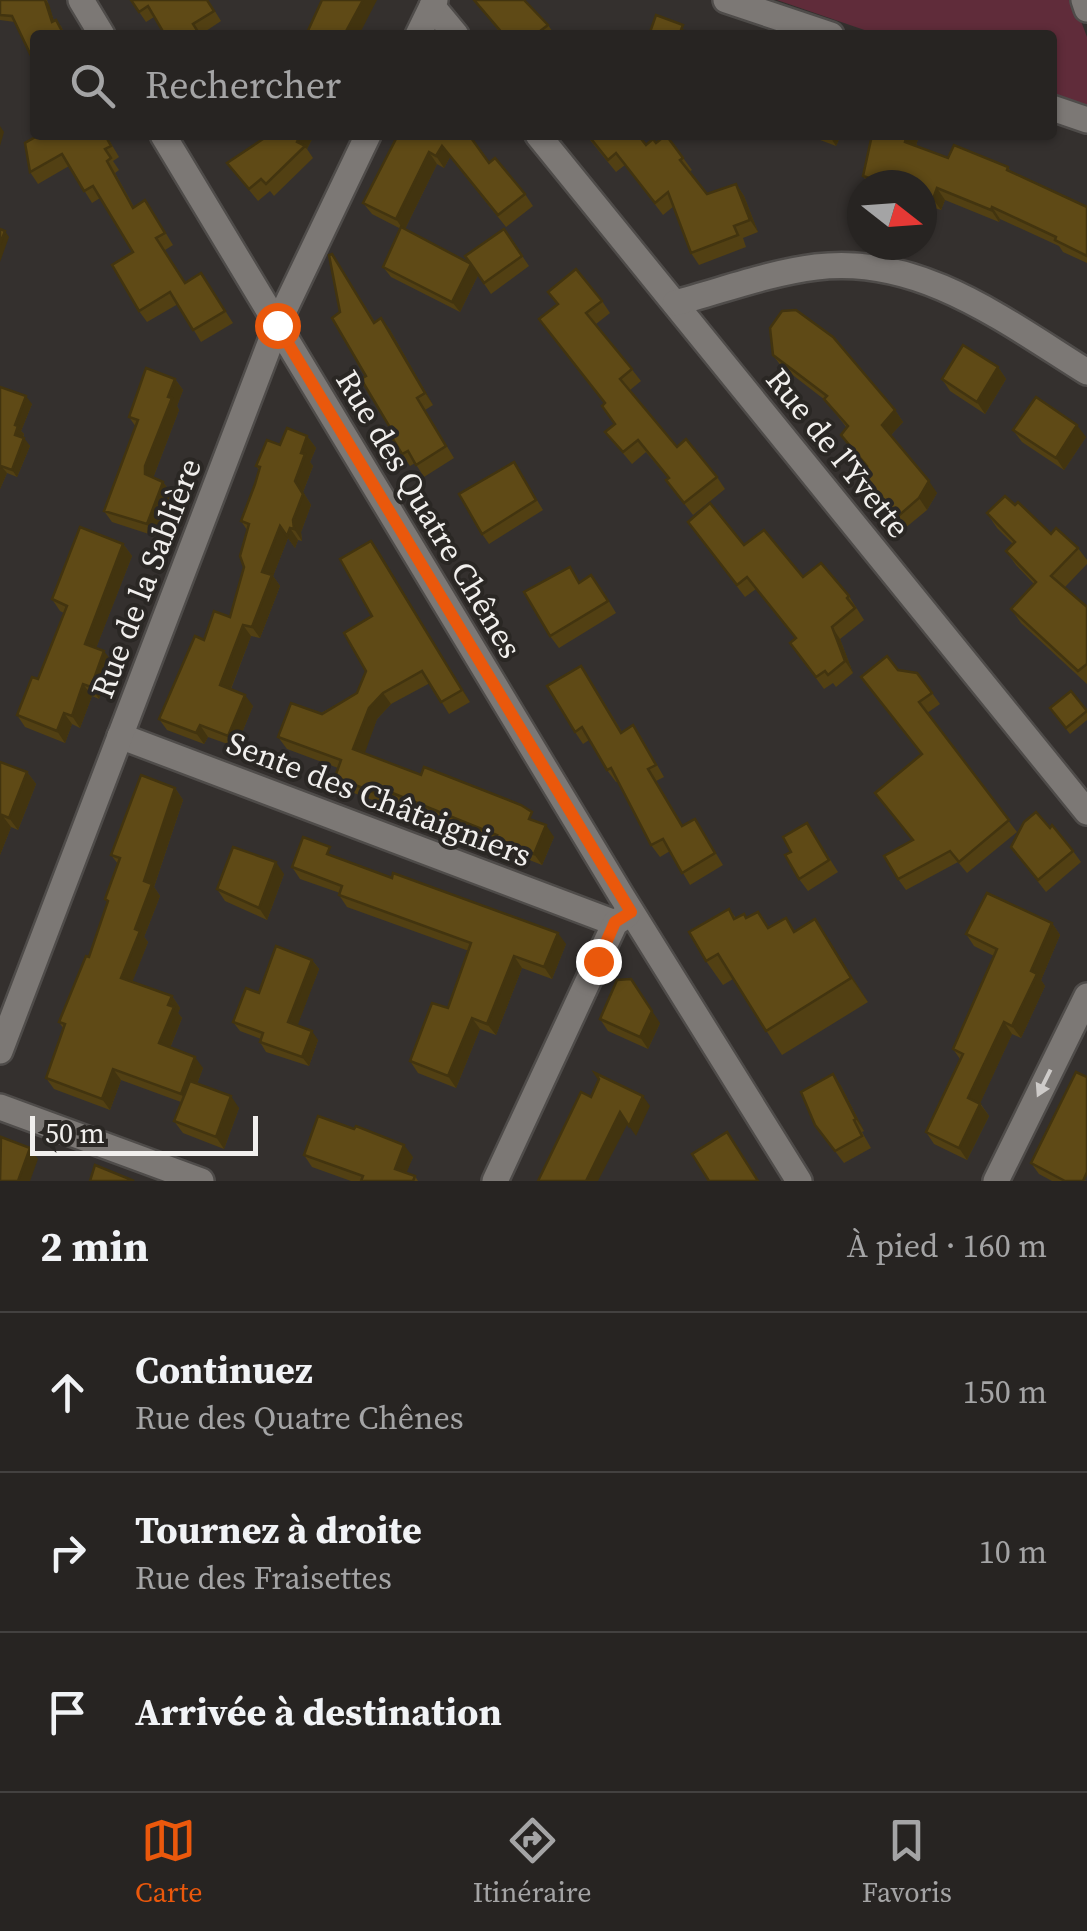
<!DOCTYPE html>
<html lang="fr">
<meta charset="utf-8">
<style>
:root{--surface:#272422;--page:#33302f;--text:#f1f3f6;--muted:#a4a4a5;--line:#434140;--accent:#ea580c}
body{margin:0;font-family:"Source Serif 4",serif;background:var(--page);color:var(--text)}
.compass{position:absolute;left:847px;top:170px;width:90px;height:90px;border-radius:50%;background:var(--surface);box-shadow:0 2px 8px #0004;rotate:107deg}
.scale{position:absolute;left:30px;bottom:25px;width:228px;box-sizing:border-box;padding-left:10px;border:5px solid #f1efed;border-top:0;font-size:28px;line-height:35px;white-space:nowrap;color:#f1efed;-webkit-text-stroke:8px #2a2724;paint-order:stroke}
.stop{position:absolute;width:30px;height:30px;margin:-22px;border:8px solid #ea580c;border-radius:50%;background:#fff}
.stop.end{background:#ea580c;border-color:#fff;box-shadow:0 2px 10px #0008}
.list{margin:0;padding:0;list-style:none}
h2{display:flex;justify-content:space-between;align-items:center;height:130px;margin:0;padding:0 40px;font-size:42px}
h2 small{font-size:32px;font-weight:400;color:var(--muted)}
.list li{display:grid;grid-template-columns:65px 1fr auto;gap:30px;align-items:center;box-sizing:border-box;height:160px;padding:0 40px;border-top:2px solid var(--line)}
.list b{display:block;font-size:38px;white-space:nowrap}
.list p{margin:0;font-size:32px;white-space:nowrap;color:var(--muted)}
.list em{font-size:32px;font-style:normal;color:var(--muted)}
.icon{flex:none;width:55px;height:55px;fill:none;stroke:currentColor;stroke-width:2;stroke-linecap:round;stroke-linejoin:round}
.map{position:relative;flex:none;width:1087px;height:1181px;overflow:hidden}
.search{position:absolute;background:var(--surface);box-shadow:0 2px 8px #0004;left:30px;right:30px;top:30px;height:110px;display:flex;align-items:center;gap:25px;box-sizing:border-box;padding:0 35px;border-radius:10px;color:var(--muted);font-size:38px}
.sheet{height:610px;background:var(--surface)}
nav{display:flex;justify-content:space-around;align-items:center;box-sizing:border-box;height:140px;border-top:2px solid var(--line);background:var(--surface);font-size:28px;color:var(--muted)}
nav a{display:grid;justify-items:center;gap:5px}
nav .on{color:var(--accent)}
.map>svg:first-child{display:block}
.green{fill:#602c3a}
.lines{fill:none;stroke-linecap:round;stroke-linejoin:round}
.minor-casing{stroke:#4f4c4a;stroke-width:30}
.minor{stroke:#7c7875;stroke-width:25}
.wall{fill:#524013}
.shaded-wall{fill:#42340f}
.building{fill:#5f4a16;stroke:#42340f;stroke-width:2.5}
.oneway{fill:#cecbc9}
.route{stroke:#ea580c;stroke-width:12}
.labels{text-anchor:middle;stroke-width:8;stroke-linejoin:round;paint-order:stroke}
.street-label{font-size:32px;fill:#f1efed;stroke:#2a2724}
</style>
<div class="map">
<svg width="1087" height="1181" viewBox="0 0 1087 1181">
<rect width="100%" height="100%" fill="#34302e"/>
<polygon class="green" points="777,0 1073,0 1087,37 1087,106 1052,94 1052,35 879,35"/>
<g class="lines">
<g class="minor-casing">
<g id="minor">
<polyline points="81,0 102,35"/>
<polyline points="726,0 831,35"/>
<polyline points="1084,0 1087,9"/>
<polyline points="432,6 456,35"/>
<polyline points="418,35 435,0"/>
<polyline points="1052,108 1087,120"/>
<polyline points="163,135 621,895 799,1181"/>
<polyline points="538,135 1087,812"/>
<path d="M675,303c46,-12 93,-30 141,-36 103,-13 189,54 271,105"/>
<polyline points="120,736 615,923"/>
<polyline points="0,1051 277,325 368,135"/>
<polyline points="0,1107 201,1181"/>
<polyline points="495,1181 615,923 627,915"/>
<polyline points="996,1181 1087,996"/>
</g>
</g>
<use href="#minor" class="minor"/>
</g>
<g class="wall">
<polygon points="0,0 47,0 54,21 61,26 65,35 35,35 15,22 0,20"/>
<polygon points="131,0 208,0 221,21 200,35 165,35 154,17 146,22"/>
<polygon points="474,0 548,25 555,35 502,35"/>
<polygon points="106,135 119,157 113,161 119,170 115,173 134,207 153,212 173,245 165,250 185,283 201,273 233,323 201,342 178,304 147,322 139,311 133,252 100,198 92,203 69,166 38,184 30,172 25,143"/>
<polygon points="269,135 314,135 307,149 313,158 274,196 270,191 258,201 227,163"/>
<polygon points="398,135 489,163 525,194 533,206 506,227 450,157 444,168 437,164 405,229 471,264 504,229 529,266 491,294 478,275 460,312 391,277 383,267 401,229 372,214 363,203"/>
<polygon points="586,135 638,135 646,145 656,143 666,135 692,170 689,172 707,194 736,184 744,196 758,232 743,238 746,247 699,265 691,253 674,206 663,215 625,165 616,172"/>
<polygon points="807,135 841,135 836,146"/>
<polygon points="872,135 919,135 916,146 948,158 1008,167 1011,172 1087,207 1087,263 1063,252 1059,246 1000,219 999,222 945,200 941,210 922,204 922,185 869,185 863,176"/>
<polygon points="332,254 375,322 381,318 390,330 433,405 425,410 454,458 424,477 415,463 410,466 402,454 366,376 340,312"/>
<polygon points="548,292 602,301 610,313 596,324 641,381 630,390 677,447 717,477 725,489 693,515 666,480 668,478 646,452 632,464 605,432 615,424 605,404 539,319 557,304"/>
<polygon points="773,355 895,410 903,422 891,435 937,493 927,510 904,529 859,473 866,466 841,435 847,428 825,400 781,366"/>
<polygon points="998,367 1006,379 985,414 950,391 942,379"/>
<polygon points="175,379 183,390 177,406 179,410 153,478 163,482 171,493 155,536 112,522 104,511 136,427 129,417"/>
<polygon points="0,387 32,404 21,431 24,434 23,438 30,446 17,477 7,473 0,489"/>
<polygon points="1013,430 1086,437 1064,470 1022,442"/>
<polygon points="307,436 316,448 310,462 313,466 303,492 311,505 301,532 302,541 298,540 295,548 288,538 273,576 280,586 260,638 251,636 231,689 253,706 236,747 208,737 204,744 167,730 159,719 204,640 230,617 244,567 247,530 241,521 255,484 259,470 256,466 280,445"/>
<polygon points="514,462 543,510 489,544 482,534"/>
<polygon points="987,513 1051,534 1078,548 1087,560 1087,564 1065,587 1087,607 1087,684 1021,623 1011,609 1034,584 1016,565 1006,551 1013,544 997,528"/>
<polygon points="696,533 744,545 803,577 849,596 864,620 840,639 853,673 836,687 833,683 824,689 790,643 796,638 756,589 745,597"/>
<polygon points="371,541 470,702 449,714 430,683 391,704 377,719 364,753 539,823 554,837 542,865 504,850 500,845 388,800 386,805 343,789 335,777 338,768 287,749 278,737 357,693 366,671 372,616"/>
<polygon points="123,544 132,556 96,648 113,663 99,699 92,696 80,728 72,724 65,743 25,727 17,715 38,679 64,613 60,611 52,599"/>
<polygon points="581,582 600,587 616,613 559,648 550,636"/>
<polygon points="898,670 932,693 940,704 927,713 1017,832 967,873 958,862 906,890 898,879 912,840 875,793 921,754 861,677"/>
<polygon points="589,678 622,732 633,725 641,737 664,777 656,781 683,826 695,819 723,865 690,885 670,851 660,857 651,845 618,781 616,782 607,770 589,740 583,744 575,732"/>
<polygon points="1050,708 1087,711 1087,720 1070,734"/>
<polygon points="0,762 27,772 36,784 18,830 11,827 0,855"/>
<polygon points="175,788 183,800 154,887 160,896 144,937 148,942 132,982 172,996 180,1008 178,1013 182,1018 170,1048 203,1068 197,1084 239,1108 224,1149 183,1133 174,1121 181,1102 121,1080 110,1110 54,1089 46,1078 63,1028 59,1022 89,957 108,903 105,899 118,864 111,855"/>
<polygon points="807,823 838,872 808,891 799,879 791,852"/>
<polygon points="1011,847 1073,851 1081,862 1046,892"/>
<polygon points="337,858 566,944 552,979 522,968 496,1035 480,1029 456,1088 418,1073 410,1061 448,1008 469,951 347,907 339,895 340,893 300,879 292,867"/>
<polygon points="284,874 267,920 225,901 217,889"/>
<polygon points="729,909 736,918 747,918 758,912 769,927 786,918 795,931 815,919 868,1002 782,1055 733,979 723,985 706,961"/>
<polygon points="1052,923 1060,935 1041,980 1045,986 1021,1038 1012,1034 980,1103 989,1116 967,1160 934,1144 926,1132 960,1059 953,1049 994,956 974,946 966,934"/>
<polygon points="312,960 319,969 297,1026 318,1040 309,1066 266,1052 260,1042 261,1039 240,1031 233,1022 259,993"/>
<polygon points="600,1019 660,1023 648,1049 608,1031"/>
<polygon points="833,1074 841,1086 864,1131 862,1132 871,1148 844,1163 815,1125"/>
<polygon points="304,1155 413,1157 406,1173 415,1176 418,1181 351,1181 312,1167"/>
<polygon points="1031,1163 1087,1181 1052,1181 1039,1174"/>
</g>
<g class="shaded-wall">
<polygon points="45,0 49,4 56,28 52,22"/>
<polygon points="363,0 377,0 359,35 344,35"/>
<polygon points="0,126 4,132 0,146"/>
<polygon points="300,135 314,135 307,149 297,142"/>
<polygon points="829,135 841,135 836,146"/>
<polygon points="907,135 919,135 914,153 905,142"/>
<polygon points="442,146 450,157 444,168 436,156"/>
<polygon points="429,152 437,164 404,231 396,219"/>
<polygon points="736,184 744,196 758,232 750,220"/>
<polygon points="937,188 945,200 941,210 933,199"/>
<polygon points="992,207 1000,219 999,222 991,210"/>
<polygon points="5,231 9,237 0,262 0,244"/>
<polygon points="471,264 478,275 460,312 452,302"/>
<polygon points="381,318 390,330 433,405 425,393"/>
<polygon points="998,367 1006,379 985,414 977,402"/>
<polygon points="175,379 183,390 177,406 179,410 153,478 145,474 145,466"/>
<polygon points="26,396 32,404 21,431 24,434 21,443 15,435 15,425"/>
<polygon points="895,410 903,422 890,436 882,425"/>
<polygon points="1077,425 1086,437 1064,470 1056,458"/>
<polygon points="307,436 316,448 310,462 313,466 303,492 311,505 301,532 302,541 294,529 295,481 301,453"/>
<polygon points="24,438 30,446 17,477 12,470"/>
<polygon points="1,466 7,473 0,489 0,468"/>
<polygon points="929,481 937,493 927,510 919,498"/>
<polygon points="163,482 171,493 155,536 147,524"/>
<polygon points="280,526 290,528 298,540 295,548 288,538 273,576 280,586 260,638 252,627 262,572"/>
<polygon points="371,541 380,553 470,702 462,690"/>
<polygon points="123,544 132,556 93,656 85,644"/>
<polygon points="243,625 251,636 228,696 220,685"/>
<polygon points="832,627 840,639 853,673 845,661"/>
<polygon points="104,651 113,663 99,699 91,687"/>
<polygon points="83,684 92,696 80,728 72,716"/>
<polygon points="383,693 391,704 377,719 362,761 353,749 369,708"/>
<polygon points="245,695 253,706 236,747 228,736"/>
<polygon points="64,713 72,724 65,743 57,731"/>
<polygon points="200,725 208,737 204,744 196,733"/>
<polygon points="27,772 36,784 18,830 9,818"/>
<polygon points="175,788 183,800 154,887 160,896 144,937 148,942 129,990 121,978 144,881"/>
<polygon points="380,788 388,800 386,805 378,794"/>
<polygon points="2,815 11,827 0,855 0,821"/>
<polygon points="546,825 554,837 542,865 534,854"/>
<polygon points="276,862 284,874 267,920 259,908"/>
<polygon points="815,919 831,943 868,1002 851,978"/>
<polygon points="1052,923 1060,935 1041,980 1045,986 1021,1038 1012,1026 1031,971"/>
<polygon points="558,933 566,944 552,979 544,967"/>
<polygon points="514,956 522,968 496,1035 487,1024"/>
<polygon points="312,960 319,969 295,1032 288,1022"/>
<polygon points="631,979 660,1023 648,1049 640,1037"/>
<polygon points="172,996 180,1008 178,1013 182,1018 167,1055 159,1043"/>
<polygon points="472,1018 480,1029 456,1088 448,1076"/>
<polygon points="1004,1022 1012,1034 977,1110 968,1098"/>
<polygon points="312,1031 318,1040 309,1066 302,1057"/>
<polygon points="195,1057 203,1068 189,1105 181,1094"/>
<polygon points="113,1069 121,1080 110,1110 102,1099"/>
<polygon points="833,1074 841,1086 864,1131 856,1119"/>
<polygon points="231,1096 239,1108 224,1149 216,1137"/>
<polygon points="643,1096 650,1106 636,1136 629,1126"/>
<polygon points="980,1104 989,1116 967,1160 959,1148"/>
<polygon points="620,1112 628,1123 598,1181 586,1181"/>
<polygon points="404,1145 413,1157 403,1181 395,1169"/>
<polygon points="30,1148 38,1159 30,1181 18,1181"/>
</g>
<g class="building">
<polygon points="0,0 45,0 52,22 56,20 64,35 35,35 35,64 12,16 0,15"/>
<polygon points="131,0 207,0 214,11 193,24 200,35 165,35 148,6 139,12"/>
<polygon points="322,0 363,0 344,35 306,35"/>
<polygon points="474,0 524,0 548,25 535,35 504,35"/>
<polygon points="656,15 683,25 681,30 698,35 649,35"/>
<polygon points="39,135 105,135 111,146 105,149 111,158 107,161 133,208 145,200 165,233 156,238 185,283 201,273 225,311 193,330 170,292 139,311 112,265 133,252 93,186 84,191 62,154 30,172 25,143"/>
<polygon points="269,135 300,135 297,142 305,146 266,184 261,179 249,189 227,163"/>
<polygon points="398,135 469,135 489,163 495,158 525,194 498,215 442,146 436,156 429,152 396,219 363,203"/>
<polygon points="588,135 638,135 646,145 653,139 656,143 666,135 683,158 680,160 707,194 736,184 750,220 734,226 738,235 691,253 668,192 655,203 616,153 608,160"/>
<polygon points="872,135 907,135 905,142 948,158 954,145 1008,167 1007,170 1087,207 1087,256 1055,240 1056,237 992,207 991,210 937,188 933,199 922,195 922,185 891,185 863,176"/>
<polygon points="401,227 471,264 465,256 504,229 522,256 484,283 471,264 452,302 383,267"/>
<polygon points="0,229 5,231 0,244"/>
<polygon points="332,254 374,323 381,318 425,393 417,398 446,446 416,465 408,451 402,454 388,431 391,429 361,379 366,376 332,318 340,312 329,255"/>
<polygon points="576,269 602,301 586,313 632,369 620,379 677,447 686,439 717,477 684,503 666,480 669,478 638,440 623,452 605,432 615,424 602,406 605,403 539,319 558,304 548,292"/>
<polygon points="796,310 833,337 895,410 882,425 929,481 919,498 896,518 859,473 867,466 841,435 848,426 824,399 827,396 773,355 770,328 782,311"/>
<polygon points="963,345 998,367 977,402 942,379"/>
<polygon points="146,368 175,379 168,397 172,398 145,466 145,474 163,482 147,524 104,511 138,420 129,417"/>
<polygon points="0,387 26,396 15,425 18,426 15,435 24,438 12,470 1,466 0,468"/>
<polygon points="1036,397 1077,425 1056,458 1013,430"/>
<polygon points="287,428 307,436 301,453 305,454 295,481 303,494 293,520 294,529 290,528 287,536 280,526 262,572 272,575 252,627 243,625 220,685 245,695 228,736 200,725 196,733 159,719 195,636 204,640 214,611 230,617 244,567 240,556 249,524 241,521 255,484 260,467 256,466 267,440 280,445"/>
<polygon points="514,462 536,500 482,534 459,494"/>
<polygon points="1005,496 1015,505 1018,502 1051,534 1056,528 1078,548 1051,576 1087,607 1087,664 1078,671 1011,609 1036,582 1006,551 1015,542 987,513"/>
<polygon points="710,503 744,545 764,530 803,577 821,563 849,596 847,598 855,608 832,627 845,661 828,675 825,671 816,677 790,643 796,638 747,577 737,585 688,522"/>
<polygon points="80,527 123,544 85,644 104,651 91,687 83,684 72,716 64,713 57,731 17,715 32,677 38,679 67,606 52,599"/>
<polygon points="371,541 462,690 441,702 422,671 383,693 369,708 353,749 421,775 424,767 521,805 532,812 529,819 546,825 534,854 495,838 497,835 380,788 378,794 335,777 341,760 278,737 291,703 322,714 357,693 366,671 344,633 372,616 340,559"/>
<polygon points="570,567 579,583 591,575 608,601 550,636 524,592"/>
<polygon points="887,656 898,670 917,673 932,693 919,702 1009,820 959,862 950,851 898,879 884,856 913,840 875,793 922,754 861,677"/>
<polygon points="581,666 621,733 633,725 656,765 648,769 682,826 695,819 715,853 682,873 663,839 651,845 611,768 607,770 582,727 575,732 547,686"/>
<polygon points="1071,691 1087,711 1066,728 1050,708"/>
<polygon points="0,762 27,772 9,818 2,815 0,821"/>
<polygon points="141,775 175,788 144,881 152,884 135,929 140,931 121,978 172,996 168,1005 174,1007 159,1043 195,1057 181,1094 113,1069 102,1099 46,1078 65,1024 59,1022 86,956 89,957 108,901 105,899 120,858 111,855"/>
<polygon points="1036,812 1050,828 1052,825 1073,851 1038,880 1011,847 1024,822"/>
<polygon points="807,823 829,860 799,879 785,855 791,852 783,837"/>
<polygon points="303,837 330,847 327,854 392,878 393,873 558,933 544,967 514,956 487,1024 472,1018 448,1076 410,1061 432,1003 448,1008 471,943 339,895 342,886 292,867"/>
<polygon points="233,847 276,862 259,908 217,889"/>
<polygon points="987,893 1052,923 1031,971 1037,974 1012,1026 1004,1022 968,1098 980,1104 959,1148 926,1132 963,1054 953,1049 997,949 966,934"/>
<polygon points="729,909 734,919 744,914 746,918 758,912 768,928 786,918 794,932 815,919 851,978 766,1031 718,954 706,961 689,932"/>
<polygon points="276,946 312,960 288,1022 312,1031 302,1057 260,1042 263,1033 233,1022 246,988 259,993"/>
<polygon points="631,979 652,1011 640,1037 600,1019 617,980"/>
<polygon points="1076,1072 1087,1077 1087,1172 1083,1181 1065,1181 1031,1163"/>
<polygon points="595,1073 643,1096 629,1126 620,1112 586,1181 538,1181 581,1092 591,1097 599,1079"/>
<polygon points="833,1074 856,1119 854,1120 862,1136 835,1151 815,1125 801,1092"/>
<polygon points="190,1081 231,1096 216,1137 174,1121"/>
<polygon points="318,1116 354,1129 356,1126 404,1145 395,1169 415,1176 413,1181 361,1181 363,1176 304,1155"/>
<polygon points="727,1132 758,1181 709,1181 692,1154"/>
<polygon points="1,1137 30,1148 18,1181 0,1181"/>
<polygon points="95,1165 134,1181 90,1181"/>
</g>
<defs><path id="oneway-solid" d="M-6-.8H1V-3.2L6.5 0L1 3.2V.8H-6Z" transform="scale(2.5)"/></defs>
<use class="oneway" href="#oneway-solid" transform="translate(1044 1083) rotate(116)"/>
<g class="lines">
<polyline class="route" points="277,325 631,912 615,922 598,961"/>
</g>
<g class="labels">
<g class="street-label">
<text transform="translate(838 453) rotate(51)" y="11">Rue de l'Yvette</text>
<text transform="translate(429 514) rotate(59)" y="11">Rue des Quatre Chênes</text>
<text transform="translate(146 578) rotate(-69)" y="11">Rue de la Sablière</text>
<text transform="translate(379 799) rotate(21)" y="11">Sente des Châtaigniers</text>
</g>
</g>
</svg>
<svg class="compass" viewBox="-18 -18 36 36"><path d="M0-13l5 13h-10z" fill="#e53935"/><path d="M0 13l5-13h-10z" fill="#a4a4a5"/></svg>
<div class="scale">50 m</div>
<div class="stop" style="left:277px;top:325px"></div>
<div class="stop end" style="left:598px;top:961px"></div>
<div class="search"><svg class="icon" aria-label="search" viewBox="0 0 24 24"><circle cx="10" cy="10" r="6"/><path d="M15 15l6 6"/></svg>Rechercher</div>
</div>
<section class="sheet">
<h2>2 min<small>À pied · 160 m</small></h2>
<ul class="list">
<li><svg class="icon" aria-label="ahead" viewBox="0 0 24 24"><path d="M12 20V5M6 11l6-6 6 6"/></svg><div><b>Continuez</b><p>Rue des Quatre Chênes</p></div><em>150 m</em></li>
<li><svg class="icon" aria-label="right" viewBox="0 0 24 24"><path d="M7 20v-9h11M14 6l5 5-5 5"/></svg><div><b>Tournez à droite</b><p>Rue des Fraisettes</p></div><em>10 m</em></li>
<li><svg class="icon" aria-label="arrive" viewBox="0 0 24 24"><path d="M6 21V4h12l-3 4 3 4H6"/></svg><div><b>Arrivée à destination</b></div></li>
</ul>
</section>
<nav>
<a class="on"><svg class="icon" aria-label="map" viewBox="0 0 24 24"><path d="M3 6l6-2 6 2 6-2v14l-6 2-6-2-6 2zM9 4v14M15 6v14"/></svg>Carte</a>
<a><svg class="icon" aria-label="directions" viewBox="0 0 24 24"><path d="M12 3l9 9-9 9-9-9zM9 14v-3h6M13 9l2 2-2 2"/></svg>Itinéraire</a>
<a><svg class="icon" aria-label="saved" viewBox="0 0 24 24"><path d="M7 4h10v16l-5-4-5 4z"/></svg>Favoris</a>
</nav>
